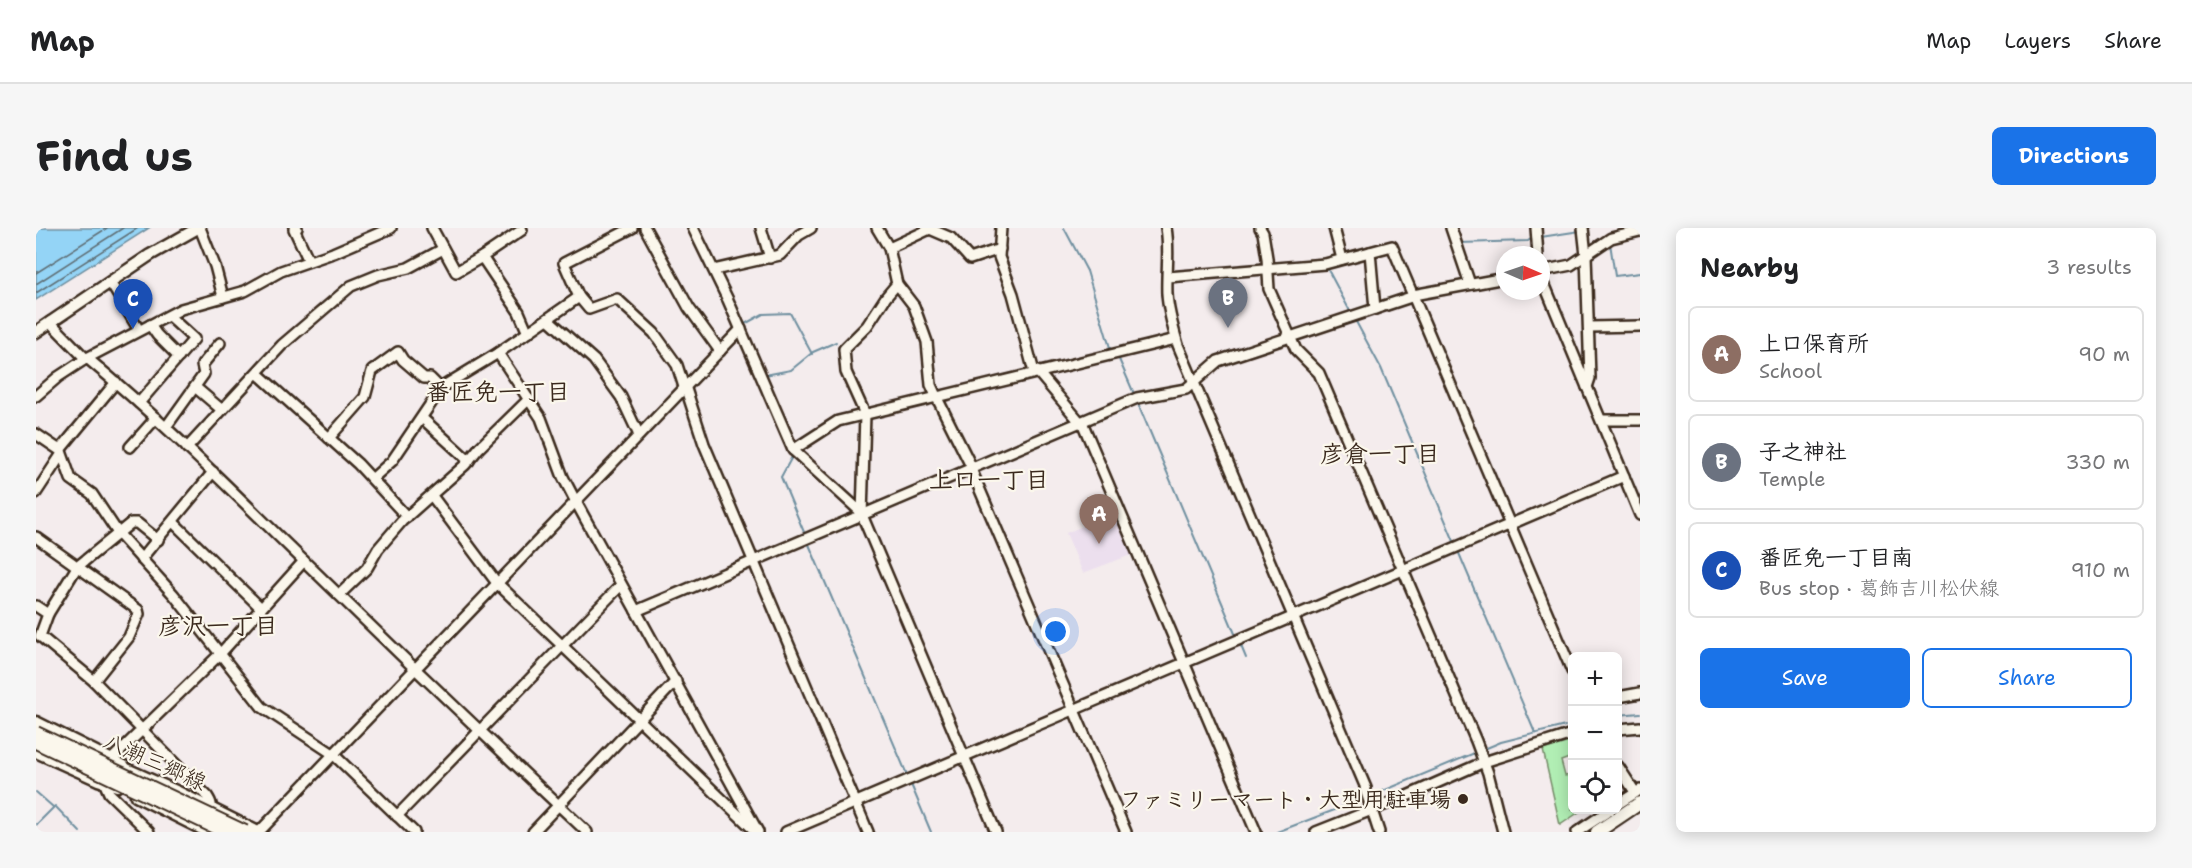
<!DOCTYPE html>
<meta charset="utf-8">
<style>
:root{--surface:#fff;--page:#f6f6f6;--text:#202124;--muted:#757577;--line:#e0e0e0;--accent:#1a73e8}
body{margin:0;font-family:"Shantell Sans","Klee One",sans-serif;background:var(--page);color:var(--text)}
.controls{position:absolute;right:18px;bottom:18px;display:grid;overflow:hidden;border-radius:9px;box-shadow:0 3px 15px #0003}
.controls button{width:54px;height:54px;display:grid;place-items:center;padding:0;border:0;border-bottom:2px solid var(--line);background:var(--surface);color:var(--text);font:30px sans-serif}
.compass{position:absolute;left:1460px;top:18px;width:54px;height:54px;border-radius:50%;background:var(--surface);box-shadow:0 3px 15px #0003;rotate:92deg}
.you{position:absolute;left:1020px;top:404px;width:21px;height:21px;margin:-15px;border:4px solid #fff;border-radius:50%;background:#1a73e8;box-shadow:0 0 0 9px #1a73e833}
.badge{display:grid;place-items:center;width:39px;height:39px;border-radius:50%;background:var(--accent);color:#fff;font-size:20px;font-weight:700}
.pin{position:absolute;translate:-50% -50px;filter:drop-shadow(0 2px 3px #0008)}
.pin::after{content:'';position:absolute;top:32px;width:21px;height:18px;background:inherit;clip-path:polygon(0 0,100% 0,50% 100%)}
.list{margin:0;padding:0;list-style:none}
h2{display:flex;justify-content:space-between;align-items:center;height:78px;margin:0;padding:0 24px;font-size:26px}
h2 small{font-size:20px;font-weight:400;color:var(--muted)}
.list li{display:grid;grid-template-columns:39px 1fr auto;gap:18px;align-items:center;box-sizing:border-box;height:96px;margin:0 12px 12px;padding:0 12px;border:2px solid var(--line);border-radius:9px}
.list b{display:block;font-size:22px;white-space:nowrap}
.list p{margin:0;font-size:20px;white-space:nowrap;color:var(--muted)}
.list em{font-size:20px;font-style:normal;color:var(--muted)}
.actions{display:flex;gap:12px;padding:18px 24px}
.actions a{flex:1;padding:14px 0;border:2px solid var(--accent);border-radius:9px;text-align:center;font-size:21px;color:var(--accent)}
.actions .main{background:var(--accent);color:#fff}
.icon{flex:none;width:33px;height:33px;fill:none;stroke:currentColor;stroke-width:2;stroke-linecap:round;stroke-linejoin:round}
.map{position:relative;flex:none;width:1604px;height:604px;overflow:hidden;border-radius:9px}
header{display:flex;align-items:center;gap:36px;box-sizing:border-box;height:84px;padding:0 30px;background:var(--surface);border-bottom:2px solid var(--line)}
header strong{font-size:28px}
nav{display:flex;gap:33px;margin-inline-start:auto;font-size:21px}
.intro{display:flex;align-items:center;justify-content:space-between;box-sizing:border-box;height:144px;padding:0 36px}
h1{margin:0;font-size:42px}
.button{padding:15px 27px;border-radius:9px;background:var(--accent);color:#fff;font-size:21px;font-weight:700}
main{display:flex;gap:36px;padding:0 36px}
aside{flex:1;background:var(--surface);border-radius:9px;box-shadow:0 3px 15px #0003}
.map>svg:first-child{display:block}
.built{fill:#ecdfee}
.green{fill:#b1eeb4;stroke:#768c69;stroke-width:1.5}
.water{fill:#94d4f6;stroke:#7090a0;stroke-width:1.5}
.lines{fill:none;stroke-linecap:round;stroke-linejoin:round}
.shore{stroke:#5f6e74;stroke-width:1.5}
.stream{stroke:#7090a0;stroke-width:2}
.minor-tunnel{stroke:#cfc5c4;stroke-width:9;stroke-dasharray:9 4.5;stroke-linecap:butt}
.minor-casing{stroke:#3b2a1e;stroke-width:14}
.major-casing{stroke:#3b2a1e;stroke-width:15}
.highway-casing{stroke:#3b2a1e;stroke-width:16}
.minor{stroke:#fbf7ec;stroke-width:9}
.major{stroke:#fbf7ec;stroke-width:10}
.highway{stroke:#fbf7ec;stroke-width:12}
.highway-bridge-casing{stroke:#3b2a1e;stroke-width:16;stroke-linecap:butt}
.highway-bridge{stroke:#fbf7ec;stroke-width:12}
.poi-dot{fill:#3b2a1e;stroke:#fbf7ec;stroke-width:2}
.labels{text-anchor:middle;stroke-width:4.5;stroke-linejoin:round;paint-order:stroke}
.street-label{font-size:22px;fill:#3b2a1e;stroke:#fbf7ec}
.poi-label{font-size:22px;font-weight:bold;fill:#3b2a1e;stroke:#fbf7ec;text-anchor:end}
.neighbourhood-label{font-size:24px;font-weight:bold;fill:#3b2a1e;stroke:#fbf7ec}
</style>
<header>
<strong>Map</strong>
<nav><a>Map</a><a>Layers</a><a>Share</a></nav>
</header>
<div class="intro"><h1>Find us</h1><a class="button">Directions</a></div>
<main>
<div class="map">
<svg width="1604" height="604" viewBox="0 0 1604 604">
<rect width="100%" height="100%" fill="#f4eced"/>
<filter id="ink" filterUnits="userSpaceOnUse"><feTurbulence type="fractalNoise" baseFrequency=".0167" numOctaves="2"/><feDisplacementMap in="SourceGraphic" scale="12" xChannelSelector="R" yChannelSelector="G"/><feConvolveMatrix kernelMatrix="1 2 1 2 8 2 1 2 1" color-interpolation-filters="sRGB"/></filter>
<g filter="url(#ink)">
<polygon class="built" points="1078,285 1095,327 1047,345 1030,305"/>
<polygon class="green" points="1536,513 1536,529 1525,533 1529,548 1536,547 1536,582 1546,582 1524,597 1507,522"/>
<polygon class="water" points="0,0 113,0 0,72"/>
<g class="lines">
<g class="shore">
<polyline points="0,45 71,0"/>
<polyline points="0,56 87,0"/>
<polyline points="0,65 102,0"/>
</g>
<g class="stream">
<polyline points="1028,0 1051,43 1075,123"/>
<polyline points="1505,9 1544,3"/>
<polyline points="1423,15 1492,13 1496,10"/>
<polyline points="1574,15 1579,48 1604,45"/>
<polyline points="1290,38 1315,85"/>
<polyline points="1318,90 1345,140 1420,318"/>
<polyline points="707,97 727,86 754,85 776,126"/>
<polyline points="1082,129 1099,168"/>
<polyline points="729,147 755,142 777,124 800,114"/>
<polyline points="1101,173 1200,408"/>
<polyline points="757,227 745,249 770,309"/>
<polyline points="772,314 872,549"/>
<polyline points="1422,323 1499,505"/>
<polyline points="1203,413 1210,430"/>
<polyline points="1582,487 1604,485"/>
<polyline points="1446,522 1465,514 1529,498"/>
<polyline points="874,554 895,604"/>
<polyline points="0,564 17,579"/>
<polyline points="1335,568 1441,524"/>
<polyline points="0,597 19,578 44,604"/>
<polyline points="1241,604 1330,570"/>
</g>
<polyline class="minor-tunnel" points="1588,560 1604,578"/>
<g class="minor-casing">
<g id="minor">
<polyline points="164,0 179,38 187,69"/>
<polyline points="261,0 258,1 273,33"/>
<polyline points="396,0 420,44 446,29 483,84 492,105"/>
<polyline points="596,0 528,35 543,69 553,81 581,71 618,105 641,137 648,159"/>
<polyline points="609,0 653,80 684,123"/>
<polyline points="657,0 692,72 757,222 826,285"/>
<polyline points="725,0 734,30"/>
<polyline points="841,0 853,20 861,56 878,78 891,114 895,157 900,168"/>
<polyline points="965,0 963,29 977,66 998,144"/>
<path d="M1130,0c4,22 0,44 1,66 1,17 6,34 11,51l188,443"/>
<polyline points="1224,0 1227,5 1231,30 1233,61 1260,122 1283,145 1440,513 1452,545 1467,604"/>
<polyline points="1298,0 1306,31"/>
<polyline points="1415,0 1434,56"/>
<polyline points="1500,0 1502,27"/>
<polyline points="1547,0 1550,27 1554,150 1551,159"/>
<polyline points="853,20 894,1 915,10 934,31 964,21"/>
<polyline points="1334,24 1339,81"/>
<polyline points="446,29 486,2"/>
<polyline points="678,42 744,27 763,7 775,0"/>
<polyline points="1505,43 1535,37 1575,10 1604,3"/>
<polyline points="1505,48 1604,287"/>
<polyline points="1132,49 1289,36 1356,18 1536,443"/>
<polyline points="74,54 103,102"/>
<polyline points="1377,67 1469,50"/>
<polyline points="512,91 558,132 585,169 603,207"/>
<polyline points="14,94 50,131"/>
<polyline points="114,97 121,107 143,129"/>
<polyline points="1553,99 1604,98"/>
<polyline points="462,125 505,190 527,249 540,274 722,604"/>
<path d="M51,130c77,64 147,135 218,204 93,91 187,181 282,270"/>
<polyline points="1001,143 1044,194"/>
<polyline points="221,145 322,236 371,289"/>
<polyline points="649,158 668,216 832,604"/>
<polyline points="159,159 186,182"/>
<polyline points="0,168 22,149 51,130 145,81 209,63 245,43 297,25 355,0"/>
<polyline points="900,168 936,240"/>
<polyline points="103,175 158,111 133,88"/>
<polyline points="829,186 810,144 808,121 831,98 850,69 861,56"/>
<polyline points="386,190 433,233"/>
<polyline points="1566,192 1604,192"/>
<polyline points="1046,194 1220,604"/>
<polyline points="130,199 168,146 166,137 184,115"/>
<polyline points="0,206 25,223 35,251 56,266 82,305 138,367 226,479 297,526 378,604"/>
<polyline points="293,210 329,169 336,143 362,124 367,132 388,150 394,150 405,161"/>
<polyline points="94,219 120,190"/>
<polyline points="151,220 246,117 315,58 342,47 372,40 407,21"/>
<polyline points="24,222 80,154"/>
<polyline points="757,222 802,193 1140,111"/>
<polyline points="935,241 1090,604"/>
<polyline points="337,250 356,233 406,159 462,125 543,69"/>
<polyline points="0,265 25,227"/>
<polyline points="396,268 461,355 718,602"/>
<polyline points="826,287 960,604"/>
<polyline points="826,288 829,186"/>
<polyline points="137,294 225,380"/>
<polyline points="0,309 102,382 103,386 93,409 58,453"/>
<polyline points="105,331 177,244"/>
<polyline points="303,367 331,340 342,321 366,293 429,237 443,220 493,171"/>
<path d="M0,378l12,8 -8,22 54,45 113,115c4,6 6,10 2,17"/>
<polyline points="600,383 1101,170 1150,161 1182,133 1378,68"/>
<polyline points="12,386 41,339 95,295 101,295 122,312"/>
<polyline points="1582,469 1604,465"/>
<polyline points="1582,501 1604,499"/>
<polyline points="76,531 184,426 268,333"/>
<polyline points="1582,538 1599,564"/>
<polyline points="68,554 73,565 113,604"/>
<polyline points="1329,561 1343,604"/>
<polyline points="1582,576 1604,562"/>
<polyline points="361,588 585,357"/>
<polyline points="223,604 705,101"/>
<polyline points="497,604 640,453"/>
<polyline points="750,604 1588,248"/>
<polyline points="1280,604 1371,568 1448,534 1536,506"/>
<polyline points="1541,604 1574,582"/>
</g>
</g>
<g class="major-casing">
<g id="major">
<polyline points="0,104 114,27 162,0"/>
<polyline points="0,494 88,538"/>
<polyline points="0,524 62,552 81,558"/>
<polyline points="82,537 140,563 222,604"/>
<polyline points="100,568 172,604"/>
</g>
</g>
<g class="highway-casing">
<polyline id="highway" points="1561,604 1604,575"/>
</g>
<use href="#minor" class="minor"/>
<use href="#major" class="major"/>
<use href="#highway" class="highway"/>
<g class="highway-bridge-casing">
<g id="highway-bridge">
<polyline points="0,505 209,604"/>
<polyline points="0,514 189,604"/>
</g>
</g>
<use href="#highway-bridge" class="highway-bridge"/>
</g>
</g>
<circle class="poi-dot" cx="1427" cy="571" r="6"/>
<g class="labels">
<g class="street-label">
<text transform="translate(119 533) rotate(24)" y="8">八潮三郷線</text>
</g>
<g class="poi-label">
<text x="1415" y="579">ファミリーマート・大型用駐車場</text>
</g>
<g class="neighbourhood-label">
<text x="462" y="172">番匠免一丁目</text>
<text x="1344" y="234">彦倉一丁目</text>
<text x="953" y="260">上口一丁目</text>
<text x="182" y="406">彦沢一丁目</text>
</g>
</g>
</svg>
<div class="controls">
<button>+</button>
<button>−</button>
<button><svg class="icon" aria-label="locate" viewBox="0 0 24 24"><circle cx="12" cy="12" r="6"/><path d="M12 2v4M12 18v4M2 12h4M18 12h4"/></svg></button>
</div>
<svg class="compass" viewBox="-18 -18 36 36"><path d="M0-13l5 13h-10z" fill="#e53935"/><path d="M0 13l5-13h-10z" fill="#757577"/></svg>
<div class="you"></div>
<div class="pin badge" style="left:1063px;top:316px;background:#8d6e63">A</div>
<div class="pin badge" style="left:1192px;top:100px;background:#6b7280">B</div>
<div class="pin badge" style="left:97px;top:101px;background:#1a4fb4">C</div>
</div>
<aside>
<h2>Nearby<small>3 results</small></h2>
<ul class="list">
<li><span class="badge" style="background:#8d6e63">A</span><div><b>上口保育所</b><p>School</p></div><em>90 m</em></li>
<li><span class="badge" style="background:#6b7280">B</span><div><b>子之神社</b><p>Temple</p></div><em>330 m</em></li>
<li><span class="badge" style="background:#1a4fb4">C</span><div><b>番匠免一丁目南</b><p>Bus stop · 葛飾吉川松伏線</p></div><em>910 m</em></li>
</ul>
<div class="actions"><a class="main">Save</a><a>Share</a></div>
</aside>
</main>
